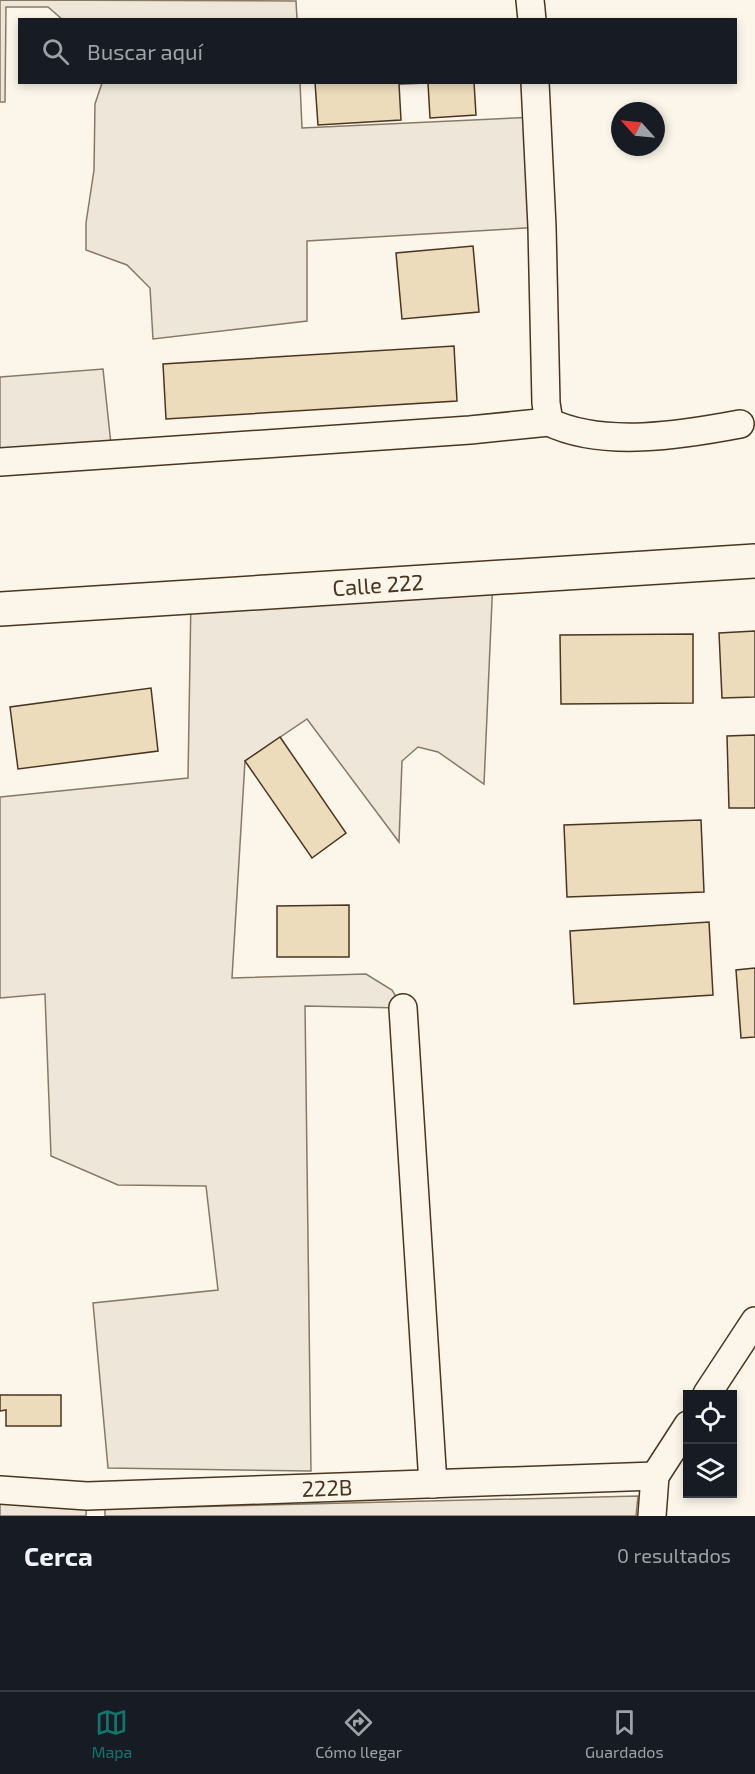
<!DOCTYPE html>
<html lang="es">
<meta charset="utf-8">
<style>
:root{--surface:#171b24;--page:#20242c;--text:#f1f3f6;--muted:#9ea1a6;--line:#363941;--accent:#0f766e}
body{margin:0;font-family:"Exo 2",sans-serif;background:var(--page);color:var(--text)}
.controls{position:absolute;right:18px;bottom:18px;display:grid;overflow:hidden;border-radius:0px;box-shadow:0 3px 9px #0003}
.controls button{width:54px;height:54px;display:grid;place-items:center;padding:0;border:0;border-bottom:2px solid var(--line);background:var(--surface);color:var(--text);font:30px sans-serif}
.compass{position:absolute;left:611px;top:102px;width:54px;height:54px;border-radius:50%;background:var(--surface);box-shadow:0 3px 9px #0003;rotate:297deg}
.list{margin:0;padding:0;list-style:none}
h2{display:flex;justify-content:space-between;align-items:center;height:78px;margin:0;padding:0 24px;font-size:26px}
h2 small{font-size:20px;font-weight:400;color:var(--muted)}
.icon{flex:none;width:33px;height:33px;fill:none;stroke:currentColor;stroke-width:2;stroke-linecap:round;stroke-linejoin:round}
.map{position:relative;flex:none;width:755px;height:1516px;overflow:hidden}
.search{position:absolute;background:var(--surface);box-shadow:0 3px 9px #0003;left:18px;right:18px;top:18px;height:66px;display:flex;align-items:center;gap:15px;box-sizing:border-box;padding:0 21px;border-radius:0px;color:var(--muted);font-size:22px}
.sheet{height:174px;background:var(--surface)}
nav{display:flex;justify-content:space-around;align-items:center;box-sizing:border-box;height:84px;border-top:2px solid var(--line);background:var(--surface);font-size:16px;color:var(--muted)}
nav a{display:grid;justify-items:center;gap:3px}
nav .on{color:var(--accent)}
.map>svg:first-child{display:block}
.green{fill:#ede6d9;stroke:#887966;stroke-width:1.5}
.building{fill:#ecdcbc;stroke:#4a3520;stroke-width:1.5}
.lines{fill:none;stroke-linecap:round;stroke-linejoin:round}
.minor-casing{stroke:#4a3520;stroke-width:30}
.major-casing{stroke:#4a3520;stroke-width:36}
.minor{stroke:#fbf6e9;stroke-width:27}
.major{stroke:#fbf6e9;stroke-width:33}
.labels{text-anchor:middle;stroke-width:4.5;stroke-linejoin:round;paint-order:stroke}
.street-label{font-size:22px;fill:#4a3520;stroke:#fbf6e9}
</style>
<div class="map">
<svg width="755" height="1516" viewBox="0 0 755 1516">
<rect width="100%" height="100%" fill="#fbf6e9"/>
<g class="green">
<polygon points="0,0 296,1 297,19 63,20 48,7 6,7 5,102 0,102"/>
<polygon points="102,83 300,83 302,128 537,117 542,227 307,241 307,321 153,339 150,288 127,265 86,250 86,223 94,170 95,104"/>
<polygon points="103,369 112,454 0,461 0,377"/>
<polygon points="493,578 484,784 438,752 418,747 402,761 399,842 307,719 245,761 232,978 366,974 392,990 403,1008 305,1006 311,1471 108,1468 93,1303 218,1290 206,1186 118,1185 51,1156 45,994 0,998 0,797 188,778 191,597"/>
<polygon points="0,1490 87,1496 86,1516 0,1516"/>
<polygon points="638,1496 636,1516 105,1516 105,1509"/>
</g>
<g class="building">
<polygon points="315,82 474,82 476,115 430,118 428,83 399,84 401,120 318,125"/>
<polygon points="473,246 479,312 402,319 396,253"/>
<polygon points="454,346 457,401 166,419 163,364"/>
<polygon points="755,631 755,697 722,698 719,633"/>
<polygon points="693,634 693,703 561,704 560,635"/>
<polygon points="151,688 158,751 18,769 10,707"/>
<polygon points="755,735 755,808 729,808 727,736"/>
<polygon points="280,737 346,833 312,858 245,761"/>
<polygon points="701,820 704,892 567,897 564,825"/>
<polygon points="349,905 349,957 277,957 277,906"/>
<polygon points="709,922 713,995 574,1004 570,931"/>
<polygon points="755,968 755,1037 741,1038 736,970"/>
<polygon points="0,1395 61,1395 61,1426 6,1426 6,1410 0,1411"/>
</g>
<g class="lines">
<g class="minor-casing">
<g id="minor">
<polyline points="530,0 532,20"/>
<path d="M535,82l7,145 4,176 3,19c54,26 133,13 191,2"/>
<polyline points="0,462 470,430 549,422"/>
<polyline points="403,1008 433,1484"/>
<polyline points="707,1394 755,1321"/>
<polyline points="0,1490 87,1496 655,1476"/>
<polyline points="652,1516 655,1476 688,1425"/>
</g>
</g>
<g class="major-casing">
<polyline id="major" points="0,609 755,561"/>
</g>
<use href="#minor" class="minor"/>
<use href="#major" class="major"/>
</g>
<g class="labels">
<g class="street-label">
<text transform="translate(378 585) rotate(-4)" y="8">Calle 222</text>
<text transform="translate(327 1488) rotate(-2)" y="8">222B</text>
</g>
</g>
</svg>
<div class="controls">
<button><svg class="icon" aria-label="locate" viewBox="0 0 24 24"><circle cx="12" cy="12" r="6"/><path d="M12 2v4M12 18v4M2 12h4M18 12h4"/></svg></button>
<button><svg class="icon" aria-label="layers" viewBox="0 0 24 24"><path d="M12 4l9 5-9 5-9-5zM3 14l9 5 9-5"/></svg></button>
</div>
<svg class="compass" viewBox="-18 -18 36 36"><path d="M0-13l5 13h-10z" fill="#e53935"/><path d="M0 13l5-13h-10z" fill="#9ea1a6"/></svg>
<div class="search"><svg class="icon" aria-label="search" viewBox="0 0 24 24"><circle cx="10" cy="10" r="6"/><path d="M15 15l6 6"/></svg>Buscar aquí</div>
</div>
<section class="sheet">
<h2>Cerca<small>0 resultados</small></h2>
<ul class="list">
</ul>
</section>
<nav>
<a class="on"><svg class="icon" aria-label="map" viewBox="0 0 24 24"><path d="M3 6l6-2 6 2 6-2v14l-6 2-6-2-6 2zM9 4v14M15 6v14"/></svg>Mapa</a>
<a><svg class="icon" aria-label="directions" viewBox="0 0 24 24"><path d="M12 3l9 9-9 9-9-9zM9 14v-3h6M13 9l2 2-2 2"/></svg>Cómo llegar</a>
<a><svg class="icon" aria-label="saved" viewBox="0 0 24 24"><path d="M7 4h10v16l-5-4-5 4z"/></svg>Guardados</a>
</nav>
